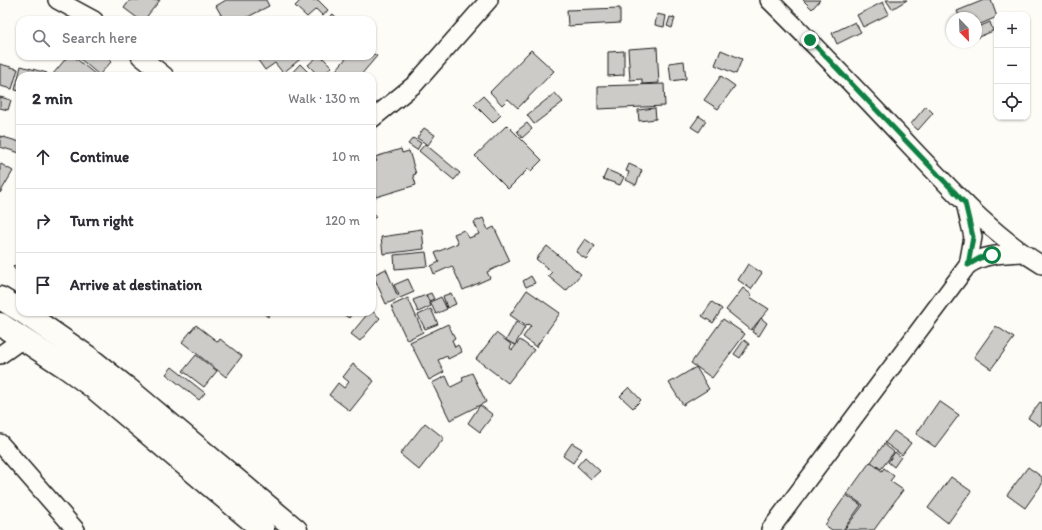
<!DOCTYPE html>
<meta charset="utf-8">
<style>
:root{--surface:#fff;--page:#f2f2f3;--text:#2b2b33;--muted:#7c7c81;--line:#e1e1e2}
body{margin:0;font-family:Itim,sans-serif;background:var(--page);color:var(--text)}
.controls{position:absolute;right:12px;top:12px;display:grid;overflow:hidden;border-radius:8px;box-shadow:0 1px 3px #0004}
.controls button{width:36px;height:36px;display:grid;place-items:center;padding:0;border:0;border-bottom:1px solid var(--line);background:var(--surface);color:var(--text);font:20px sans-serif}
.compass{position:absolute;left:946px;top:12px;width:36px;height:36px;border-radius:50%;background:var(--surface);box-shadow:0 1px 3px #0004;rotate:157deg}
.stop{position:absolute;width:12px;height:12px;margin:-9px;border:3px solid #0b8043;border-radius:50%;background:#fff}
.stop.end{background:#0b8043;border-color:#fff;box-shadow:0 1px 4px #0008}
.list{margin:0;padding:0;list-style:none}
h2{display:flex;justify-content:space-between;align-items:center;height:52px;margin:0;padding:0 16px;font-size:17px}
h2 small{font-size:13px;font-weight:400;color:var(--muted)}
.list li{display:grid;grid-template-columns:26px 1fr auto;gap:12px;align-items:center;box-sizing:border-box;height:64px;padding:0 16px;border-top:1px solid var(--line)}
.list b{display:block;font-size:15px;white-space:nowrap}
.list em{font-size:13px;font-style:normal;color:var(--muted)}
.icon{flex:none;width:22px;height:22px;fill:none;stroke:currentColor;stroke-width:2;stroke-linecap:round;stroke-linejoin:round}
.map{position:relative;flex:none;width:1042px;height:530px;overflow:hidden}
.search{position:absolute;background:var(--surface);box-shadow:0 1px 3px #0004;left:16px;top:16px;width:360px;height:44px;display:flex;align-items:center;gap:10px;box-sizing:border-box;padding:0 14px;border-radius:12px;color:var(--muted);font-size:15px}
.panel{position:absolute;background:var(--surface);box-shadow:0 1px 3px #0004;left:16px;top:72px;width:360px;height:244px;border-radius:12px}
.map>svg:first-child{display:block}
.building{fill:#cccbc8;stroke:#1c1c1c}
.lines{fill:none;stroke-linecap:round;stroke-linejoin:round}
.minor-casing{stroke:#1c1c1c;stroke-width:20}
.major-casing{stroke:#1c1c1c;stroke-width:25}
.minor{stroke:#fdfcf7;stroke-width:17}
.major{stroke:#fdfcf7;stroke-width:22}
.route{stroke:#0b8043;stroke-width:5}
</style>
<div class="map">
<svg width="1042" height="530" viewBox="0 0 1042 530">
<rect width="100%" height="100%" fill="#fdfcf7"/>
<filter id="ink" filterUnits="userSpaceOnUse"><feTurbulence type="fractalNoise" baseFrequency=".025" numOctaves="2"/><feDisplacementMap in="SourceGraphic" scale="8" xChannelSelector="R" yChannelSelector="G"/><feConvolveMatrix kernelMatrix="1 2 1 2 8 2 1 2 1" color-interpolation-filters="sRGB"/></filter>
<g filter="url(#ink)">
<g class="building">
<polygon points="130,0 160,0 144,20 140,20 124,8"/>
<polygon points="226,0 266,0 269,6 242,20 224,20 216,6"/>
<polygon points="301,0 318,0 328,10 323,16 316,9 307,17 295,6"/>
<polygon points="803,0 820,0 812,9"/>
<polygon points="886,0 907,0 892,9"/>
<polygon points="984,0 991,0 997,17 976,26 976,18 960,18 957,11"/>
<polygon points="883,2 889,14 863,27 857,15"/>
<polygon points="620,8 620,23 568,26 567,10"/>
<polygon points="333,14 339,20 326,20"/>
<polygon points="657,14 666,16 664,27 655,25"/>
<polygon points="670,17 675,18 672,28 667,26"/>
<polygon points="855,22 861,32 837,44 832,33"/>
<polygon points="990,22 993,31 976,38 976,28"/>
<polygon points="657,47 659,83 642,84 642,79 630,80 628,49"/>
<polygon points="531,50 554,71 518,108 508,99 502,105 490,92"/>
<polygon points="721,50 742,59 736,74 715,65"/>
<polygon points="624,51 624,75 608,76 608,52"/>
<polygon points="372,53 377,56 360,76 331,76 348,56 372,56"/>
<polygon points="68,56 73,56 96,75 55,76 53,74"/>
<polygon points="77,56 106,56 112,61 99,75"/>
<polygon points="255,56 304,56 283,73 275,63 265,70"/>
<polygon points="318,56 321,56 332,67 322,76 319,76 308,65"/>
<polygon points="684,61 686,79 671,81 669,63"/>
<polygon points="0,64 18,69 12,89 0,86"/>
<polygon points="300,64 312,76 289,76"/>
<polygon points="21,66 47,73 46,76 20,76 20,91 15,90"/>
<polygon points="721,76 735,86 718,109 704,100"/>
<polygon points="664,84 665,106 598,109 598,86"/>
<polygon points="555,93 563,102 534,124 527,115"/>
<polygon points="483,96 501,115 493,123 474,104"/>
<polygon points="0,97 11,100 8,110 0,108"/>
<polygon points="926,106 933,113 918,130 911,124"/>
<polygon points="655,108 656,119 639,121 638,110"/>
<polygon points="699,116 706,121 699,132 691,127"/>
<polygon points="527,123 532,129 522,138 517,131"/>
<polygon points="507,125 542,160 531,171 528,169 508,189 475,156"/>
<polygon points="424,128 435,135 428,145 417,138"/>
<polygon points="0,136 20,142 20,153 0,147"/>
<polygon points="413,138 421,143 417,150 408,144"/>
<polygon points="425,144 460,173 454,180 419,151"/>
<polygon points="401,149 402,153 409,151 416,174 413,175 416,185 376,197 372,185 372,163 377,161 375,157"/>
<polygon points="1,164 13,171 0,193 0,166"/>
<polygon points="629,164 642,170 636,185 626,180 629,172 626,171"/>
<polygon points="607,170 624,177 620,185 603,179"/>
<polygon points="372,211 376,217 372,219"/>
<polygon points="483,218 488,230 494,227 510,261 487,272 490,278 463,290 452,266 434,274 431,266 439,262 435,253 458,243 454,234 464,230 469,238 479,234 474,222"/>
<polygon points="422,229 424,249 383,254 381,237 408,233 408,231"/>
<polygon points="585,239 595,246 586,259 576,252"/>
<polygon points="547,246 581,274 566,291 548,276 552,272 536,259"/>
<polygon points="426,252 428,266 395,269 394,255"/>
<polygon points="20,261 20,275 13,267"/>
<polygon points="748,264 762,273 751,289 738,280"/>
<polygon points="386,269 397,295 399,295 394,285 408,279 414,292 386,304 373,275"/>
<polygon points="531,276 535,283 526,287 523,281"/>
<polygon points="743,288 752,295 750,297 769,309 751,330 726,310"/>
<polygon points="527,290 560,313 536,347 523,337 531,326 528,324 526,326 510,315"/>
<polygon points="431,293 434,299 429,301 426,295"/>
<polygon points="451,293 456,304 447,308 443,296"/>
<polygon points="426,295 431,306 418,312 413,300"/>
<polygon points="441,297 447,309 436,314 430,302"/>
<polygon points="408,298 423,332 407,340 391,306"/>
<polygon points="712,302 722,309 713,323 702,316"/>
<polygon points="431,309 438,324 425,329 418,315"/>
<polygon points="372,311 380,318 360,341 351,334 369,312"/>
<polygon points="262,312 271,312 268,317"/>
<polygon points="340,312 353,312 349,318"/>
<polygon points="761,318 767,323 759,336 752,332"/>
<polygon points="723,319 745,334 712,378 691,363"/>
<polygon points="516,322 525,327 515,345 506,340"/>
<polygon points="448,324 455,338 452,340 455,347 458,345 462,352 448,359 447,356 438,360 444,372 429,380 410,342"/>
<polygon points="196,325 218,342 220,339 242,356 226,377 182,342"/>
<polygon points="996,326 1014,338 991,369 974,357"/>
<polygon points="496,333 512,345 510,348 512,350 520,340 534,350 508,383 476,359"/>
<polygon points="744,340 749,344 740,358 734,354"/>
<polygon points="196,355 217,371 204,387 183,371"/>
<polygon points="353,364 374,381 350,411 329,395 338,383 344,388 349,382 343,377"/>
<polygon points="172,367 205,393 199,400 166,374"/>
<polygon points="696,367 709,389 683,405 669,383"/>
<polygon points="472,373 486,402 450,420 432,383 446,376 451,387 463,381 462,377"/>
<polygon points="629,387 641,400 633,408 620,396"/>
<polygon points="939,401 959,415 935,447 916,434"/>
<polygon points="1040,402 1042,403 1042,423 1040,426 1028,418"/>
<polygon points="480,405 493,415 480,432 468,423"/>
<polygon points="425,423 444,438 419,470 400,454"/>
<polygon points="894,431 911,443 902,455 885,443"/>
<polygon points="572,443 582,449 573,463 563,456"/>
<polygon points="884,444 894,452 881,469 871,462"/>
<polygon points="895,452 901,457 894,467 888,462"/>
<polygon points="585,457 600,471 591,479 577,466"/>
<polygon points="870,462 882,471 884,468 894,476 890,481 903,490 874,530 844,530 863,505 847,494"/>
<polygon points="1028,467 1042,477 1042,484 1025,508 1007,495"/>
<polygon points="951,477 971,491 948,523 928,508"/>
<polygon points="846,495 861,505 843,530 832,530 825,525"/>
</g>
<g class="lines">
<g class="minor-casing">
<g id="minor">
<polyline points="57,0 94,20"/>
<path d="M769,0c49,48 96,98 143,148 40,42 80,87 130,117"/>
<polyline points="140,56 165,76"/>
<polyline points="372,119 415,84 489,0"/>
<polyline points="965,203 973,237 968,265"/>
<polyline points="0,355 24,338"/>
<polyline points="0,443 76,530"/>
<path d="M770,530l198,-265c17,-11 34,-11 54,-12"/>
</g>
</g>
<g class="major-casing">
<g id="major">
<polyline points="0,298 20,310"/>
<polyline points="23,312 88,357 127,388 296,530"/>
<polyline points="0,324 67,368 93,387 263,530"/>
</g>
</g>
<use href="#minor" class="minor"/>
<use href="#major" class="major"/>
</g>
</g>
<g class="lines" filter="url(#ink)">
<polyline class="route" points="810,40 965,203 973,237 968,265 980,258 992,255"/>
</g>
</svg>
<div class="controls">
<button>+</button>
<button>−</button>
<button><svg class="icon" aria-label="locate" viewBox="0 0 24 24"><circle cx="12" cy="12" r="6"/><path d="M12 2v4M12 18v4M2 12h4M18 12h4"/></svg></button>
</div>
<svg class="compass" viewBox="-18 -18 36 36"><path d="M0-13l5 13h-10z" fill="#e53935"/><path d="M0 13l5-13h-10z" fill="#7c7c81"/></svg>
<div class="stop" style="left:992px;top:255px"></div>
<div class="stop end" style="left:810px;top:40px"></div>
<div class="search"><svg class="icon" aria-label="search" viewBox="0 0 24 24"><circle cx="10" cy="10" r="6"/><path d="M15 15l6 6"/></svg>Search here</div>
<section class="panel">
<h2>2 min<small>Walk · 130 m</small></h2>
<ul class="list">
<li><svg class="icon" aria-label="ahead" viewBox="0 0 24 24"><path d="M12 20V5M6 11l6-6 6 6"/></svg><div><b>Continue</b></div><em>10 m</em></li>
<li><svg class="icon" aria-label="right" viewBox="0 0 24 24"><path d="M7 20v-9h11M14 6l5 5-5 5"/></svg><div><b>Turn right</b></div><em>120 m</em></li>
<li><svg class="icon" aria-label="arrive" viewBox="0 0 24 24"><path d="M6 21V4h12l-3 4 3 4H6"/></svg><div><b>Arrive at destination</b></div></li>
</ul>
</section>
</div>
